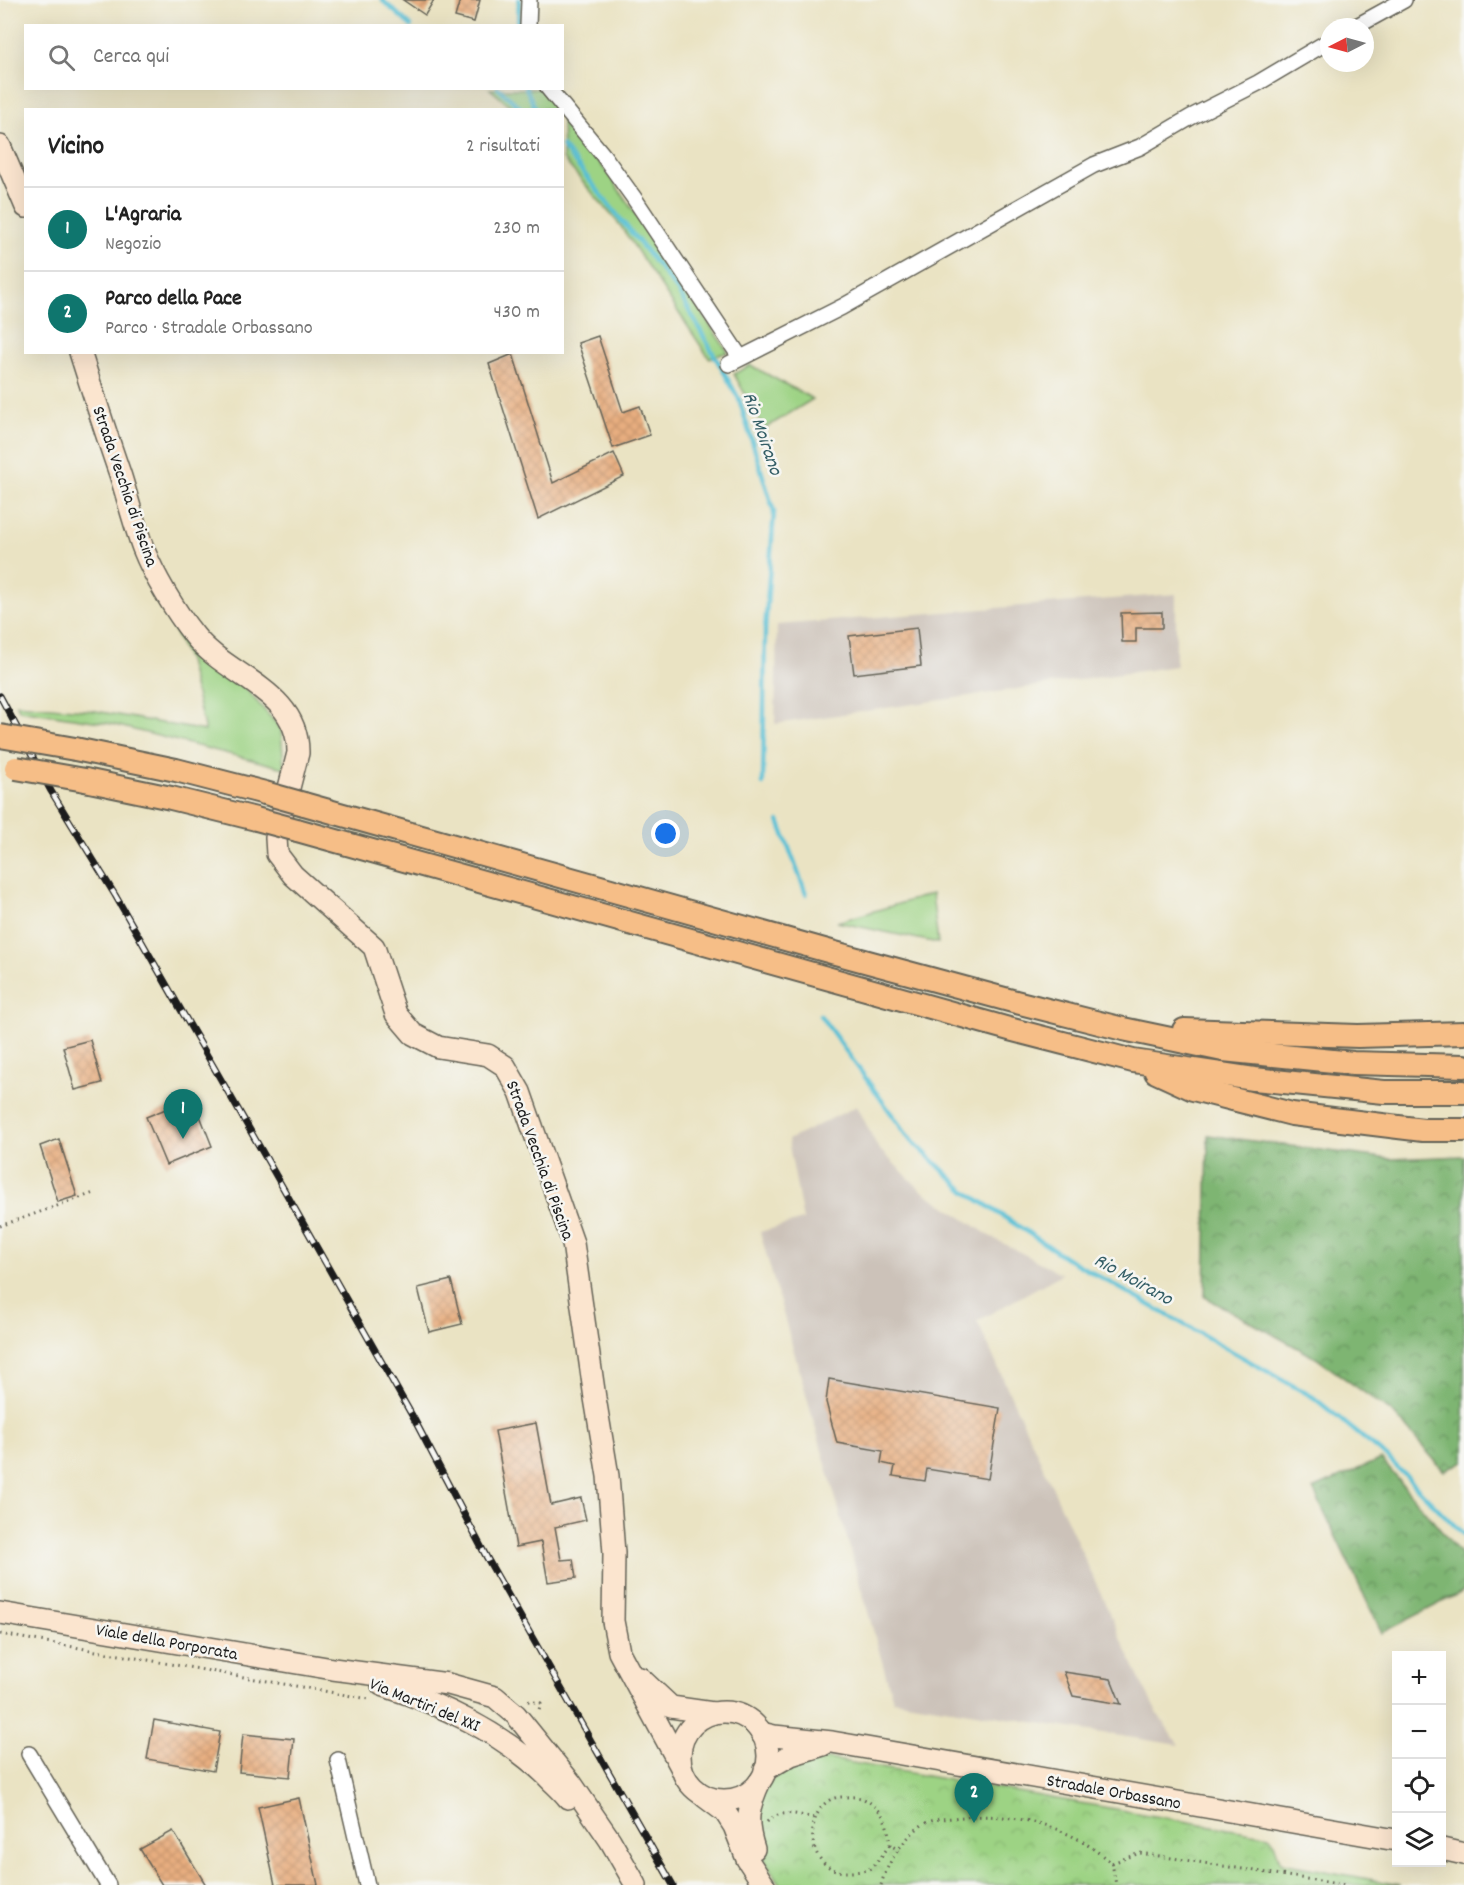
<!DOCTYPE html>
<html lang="it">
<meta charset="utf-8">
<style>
:root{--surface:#fff;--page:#f2f2f2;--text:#222;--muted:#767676;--line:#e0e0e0;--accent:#0f766e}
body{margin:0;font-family:Dekko,sans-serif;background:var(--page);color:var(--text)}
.controls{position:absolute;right:18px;bottom:18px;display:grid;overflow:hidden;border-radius:0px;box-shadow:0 6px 24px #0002}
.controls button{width:54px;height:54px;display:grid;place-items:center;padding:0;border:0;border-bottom:2px solid var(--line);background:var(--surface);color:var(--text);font:30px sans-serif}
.compass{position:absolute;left:1320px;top:18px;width:54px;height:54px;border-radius:50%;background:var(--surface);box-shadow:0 6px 24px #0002;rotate:264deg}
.you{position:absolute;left:666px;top:834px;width:21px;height:21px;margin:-15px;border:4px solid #fff;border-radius:50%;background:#1a73e8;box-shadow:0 0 0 9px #1a73e833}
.badge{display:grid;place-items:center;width:39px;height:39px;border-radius:50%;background:var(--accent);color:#fff;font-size:20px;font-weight:700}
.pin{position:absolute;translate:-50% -50px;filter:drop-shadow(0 2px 3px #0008)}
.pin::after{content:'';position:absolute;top:32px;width:21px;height:18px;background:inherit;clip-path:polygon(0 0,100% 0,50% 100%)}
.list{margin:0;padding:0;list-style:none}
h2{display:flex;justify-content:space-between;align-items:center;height:78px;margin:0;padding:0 24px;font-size:26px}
h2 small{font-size:20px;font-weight:400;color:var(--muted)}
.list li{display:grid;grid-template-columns:39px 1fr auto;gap:18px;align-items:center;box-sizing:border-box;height:84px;padding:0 24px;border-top:2px solid var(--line)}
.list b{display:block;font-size:22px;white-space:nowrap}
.list p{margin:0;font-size:20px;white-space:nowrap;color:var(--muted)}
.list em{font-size:20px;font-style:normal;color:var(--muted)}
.icon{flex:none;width:33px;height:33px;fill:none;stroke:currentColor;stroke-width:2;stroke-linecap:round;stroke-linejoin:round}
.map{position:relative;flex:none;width:1464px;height:1885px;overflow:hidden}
.search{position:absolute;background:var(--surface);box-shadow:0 6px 24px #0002;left:24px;top:24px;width:540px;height:66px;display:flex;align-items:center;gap:15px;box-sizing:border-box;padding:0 21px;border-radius:0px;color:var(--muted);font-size:22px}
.panel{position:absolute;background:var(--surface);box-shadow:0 6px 24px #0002;left:24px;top:108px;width:540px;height:246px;border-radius:0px}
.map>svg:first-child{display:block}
.industrial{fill:#ccc2b9}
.grass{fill:#9dd384;stroke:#5c7850;stroke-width:1.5}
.forest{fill:url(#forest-crowns);stroke:#4d6847;stroke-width:1.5}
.park{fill:url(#park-crowns);stroke:#5c7850;stroke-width:1.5}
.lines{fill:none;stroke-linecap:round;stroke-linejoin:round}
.stream{stroke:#58c0d5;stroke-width:4.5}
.building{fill:url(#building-cross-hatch)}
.street-casing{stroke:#646256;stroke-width:18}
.secondary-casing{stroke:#646256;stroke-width:24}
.primary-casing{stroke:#646256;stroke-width:26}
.path{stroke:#646256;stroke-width:3;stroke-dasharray:1.5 4.5;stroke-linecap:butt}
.street{stroke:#fff;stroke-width:15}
.secondary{stroke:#fbe5cf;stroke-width:21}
.primary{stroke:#f6be87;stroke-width:22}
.rail-casing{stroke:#1c1c1c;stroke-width:7}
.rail{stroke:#f6f6f2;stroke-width:4.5;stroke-dasharray:14;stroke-linecap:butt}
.primary-bridge-casing{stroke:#646256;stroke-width:26;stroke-linecap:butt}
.primary-bridge{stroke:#f6be87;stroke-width:22}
.labels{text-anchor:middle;stroke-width:5;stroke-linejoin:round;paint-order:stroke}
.street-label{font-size:18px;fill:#1c1c1c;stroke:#f6f6f2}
.water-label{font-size:20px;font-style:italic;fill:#345e66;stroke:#f6f6f2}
</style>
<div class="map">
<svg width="1464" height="1885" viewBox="0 0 1464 1885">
<defs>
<pattern id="forest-crowns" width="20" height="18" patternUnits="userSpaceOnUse" patternTransform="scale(1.5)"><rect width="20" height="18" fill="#7eb572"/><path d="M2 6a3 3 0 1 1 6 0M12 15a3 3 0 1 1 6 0" fill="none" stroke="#66925d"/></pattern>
<pattern id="park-crowns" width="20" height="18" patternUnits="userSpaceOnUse" patternTransform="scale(1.5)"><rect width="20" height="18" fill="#9dd384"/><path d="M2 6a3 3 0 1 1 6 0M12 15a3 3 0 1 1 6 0" fill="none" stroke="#87b571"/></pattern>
<pattern id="building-cross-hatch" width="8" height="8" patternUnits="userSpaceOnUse" patternTransform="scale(1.5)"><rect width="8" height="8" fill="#e7ad7f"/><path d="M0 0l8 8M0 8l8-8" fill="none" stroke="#c6946d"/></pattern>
</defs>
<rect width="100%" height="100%" fill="#f6f6f2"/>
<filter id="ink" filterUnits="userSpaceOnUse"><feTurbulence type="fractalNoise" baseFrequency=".0167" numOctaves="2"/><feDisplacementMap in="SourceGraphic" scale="12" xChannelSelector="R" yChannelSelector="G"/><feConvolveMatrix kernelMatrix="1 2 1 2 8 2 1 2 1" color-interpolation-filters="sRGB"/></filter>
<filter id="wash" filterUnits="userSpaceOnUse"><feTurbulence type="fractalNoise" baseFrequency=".008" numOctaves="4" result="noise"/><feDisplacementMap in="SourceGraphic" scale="24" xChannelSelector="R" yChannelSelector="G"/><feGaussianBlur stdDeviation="1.35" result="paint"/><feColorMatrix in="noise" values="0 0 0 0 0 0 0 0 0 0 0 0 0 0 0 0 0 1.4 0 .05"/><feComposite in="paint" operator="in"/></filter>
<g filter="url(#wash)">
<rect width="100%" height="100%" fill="#eae3c3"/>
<g class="industrial">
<polygon points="1176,594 1176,666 775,724 777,625"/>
<polygon points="857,1106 878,1148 921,1190 993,1238 1062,1274 977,1321 1138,1676 1157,1713 1179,1745 893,1700 760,1232 803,1220 788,1140"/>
</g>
<g class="grass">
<polygon points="490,89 541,89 558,109 514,109"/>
<polygon points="562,116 609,175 728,352 709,358 620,225 563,159"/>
<polygon points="750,365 813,399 764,429 734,374"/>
<polygon points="172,626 246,689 281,729 284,768 107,723 19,710 17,704 96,711 205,731 188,661"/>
<polygon points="932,894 938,943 837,922"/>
</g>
<g class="forest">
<polygon points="1208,1135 1390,1159 1464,1156 1464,1461 1444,1471 1394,1414 1316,1358 1205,1297"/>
<polygon points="1381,1459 1464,1558 1464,1591 1382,1633 1313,1489"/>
</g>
<path class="park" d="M830,1759l439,77c9,7 6,19 13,27l119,22h-621c-9,-15 -22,-31 -24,-49 -7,-53 26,-74 74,-77z"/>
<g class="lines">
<g class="stream">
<polyline points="382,0 411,26"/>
<polyline points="518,26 519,0"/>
<polyline points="498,88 523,110"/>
<polyline points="526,88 536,110"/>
<polyline points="562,146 678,291 739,399 774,512 765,630 763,784"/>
<polyline points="779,821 806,894"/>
<polyline points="820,1015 909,1138 965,1191 1068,1259 1313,1397 1388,1458 1464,1535"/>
</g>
</g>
<g id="blocks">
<g class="building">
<polygon points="403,0 434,0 425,15"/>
<polygon points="460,0 480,0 474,22 455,17"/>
<polygon points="598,336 623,412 640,406 650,435 613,448 578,343"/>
<polygon points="513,354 553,483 614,453 624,476 538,519 489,364"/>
<polygon points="1162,612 1162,628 1136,628 1136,642 1122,642 1121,613"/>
<polygon points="917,628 921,666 854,674 849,636"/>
<polygon points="90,1040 102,1083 75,1090 63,1047"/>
<polygon points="193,1098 212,1146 166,1165 146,1117"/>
<polygon points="59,1139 77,1196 58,1202 40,1146"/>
<polygon points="451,1280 462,1324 429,1332 418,1288"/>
<polygon points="829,1379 1000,1408 988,1479 927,1469 925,1481 893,1476 895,1466 881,1463 883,1451 837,1443 826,1402"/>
<polygon points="536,1423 551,1505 581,1498 586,1520 555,1527 561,1560 573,1559 576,1578 548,1582 541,1542 516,1547 495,1431"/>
<polygon points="1064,1672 1111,1679 1121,1704 1073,1696"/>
<polygon points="154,1720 220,1732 213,1771 147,1759"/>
<polygon points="243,1734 294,1739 290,1777 239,1772"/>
<polygon points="299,1798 318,1885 275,1885 258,1807"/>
<polygon points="173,1831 206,1885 162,1885 140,1849"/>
</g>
</g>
</g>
<g filter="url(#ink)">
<use href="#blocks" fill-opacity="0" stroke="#646256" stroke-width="1.5"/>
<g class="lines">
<g class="street-casing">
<g id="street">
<polyline points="528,26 529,0"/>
<polyline points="1355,27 1404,0"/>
<polyline points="548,88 603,155 634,198 740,357"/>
<polyline points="729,364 842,307 1094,165 1140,147 1191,117 1258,83 1329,41"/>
<polyline points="29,1754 108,1885"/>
<polyline points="338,1760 367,1885"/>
</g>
</g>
<g class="secondary-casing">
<g id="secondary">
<polyline points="0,146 26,207"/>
<path d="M80,352c13,41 26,82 40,122 8,25 14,50 23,74 11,28 32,63 51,87 32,42 105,55 104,118l-22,85 1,16 16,21 81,72 22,67 17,20 25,13 50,8 17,11 15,26 53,151 22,155 13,78 6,77 -1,68 6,31 62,115"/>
<polyline points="0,1613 333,1669 448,1684 495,1697 516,1715 571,1783 610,1840 636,1885"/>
<polyline points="640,1678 671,1707 713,1713"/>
<path d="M382,1685c61,20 117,46 164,90 7,8 16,15 22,23"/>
<circle cx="724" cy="1756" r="44"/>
<polyline points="761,1733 774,1736 832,1742 1396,1840"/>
<polyline points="765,1770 791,1755 823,1745"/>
<polyline points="705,1797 725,1812 734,1826 747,1859 764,1885"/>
<path d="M754,1849c-9,-28 -6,-42 6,-68"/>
<polyline points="1442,1849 1464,1854"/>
</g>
</g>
<g class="primary-casing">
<g id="primary">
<polyline points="75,749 176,770 265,793"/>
<polyline points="85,780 171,798 256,819"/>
<polyline points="304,804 835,953 1016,1002 1123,1029 1223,1050 1353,1063 1464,1066"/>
<polyline points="297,830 1009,1029 1133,1061 1254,1079 1384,1092 1464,1092"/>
<polyline points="1184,1030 1358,1036 1464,1033"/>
<polyline points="1156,1072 1193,1089 1292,1114 1423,1130 1464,1130"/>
</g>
</g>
<g class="path">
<polyline points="0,1226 94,1193"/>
<polyline points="0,1634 369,1699"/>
<polyline points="528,1701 541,1703 538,1713"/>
<path d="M767,1822c14,-14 31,-7 48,-4"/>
<path d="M890,1845c-2,-22 -6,-35 -26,-46 -7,-3 -15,-2 -23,-2 -35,1 -42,71 4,75 8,0 21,0 27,-5 7,-6 13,-16 18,-22l9,5"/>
<polyline points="1112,1863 1140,1853 1345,1885"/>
<path d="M881,1885c6,-22 22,-46 41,-60 9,-6 20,-6 31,-7 41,-5 84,0 121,19 13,6 26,17 38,26l4,22"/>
</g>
<use href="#street" class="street"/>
<use href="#secondary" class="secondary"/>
<use href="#primary" class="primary"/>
<g class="rail-casing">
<polyline id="rail" points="0,696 51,791 115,895 278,1179 414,1419 487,1558 673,1885"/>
</g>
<use href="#rail" class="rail"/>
<g class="primary-bridge-casing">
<g id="primary-bridge">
<polyline points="0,736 75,749"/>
<polyline points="16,768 85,780"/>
<polyline points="265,793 304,804"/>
<polyline points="256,819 297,830"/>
</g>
</g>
<use href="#primary-bridge" class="primary-bridge"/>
</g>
</g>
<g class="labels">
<g class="street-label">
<text transform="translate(126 486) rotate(71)" y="6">Strada Vecchia di Piscina</text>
<text transform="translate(541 1160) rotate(70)" y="6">Strada Vecchia di Piscina</text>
<text transform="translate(167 1641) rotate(10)" y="6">Viale della Porporata</text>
<text transform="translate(425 1704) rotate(22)" y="6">Via Martiri del XXI</text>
<text transform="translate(1114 1791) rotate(10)" y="6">Stradale Orbassano</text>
</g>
<g class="water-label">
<text transform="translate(764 433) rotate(71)" y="7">Rio Moirano</text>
<text transform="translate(1134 1278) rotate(29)" y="7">Rio Moirano</text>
</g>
</g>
</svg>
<div class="controls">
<button>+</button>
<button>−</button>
<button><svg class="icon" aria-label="locate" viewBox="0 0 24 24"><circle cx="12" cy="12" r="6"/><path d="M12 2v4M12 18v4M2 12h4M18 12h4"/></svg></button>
<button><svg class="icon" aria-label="layers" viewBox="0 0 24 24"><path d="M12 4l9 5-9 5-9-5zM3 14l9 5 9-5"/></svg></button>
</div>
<svg class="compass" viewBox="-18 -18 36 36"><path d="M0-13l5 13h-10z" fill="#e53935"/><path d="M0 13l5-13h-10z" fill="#767676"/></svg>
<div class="you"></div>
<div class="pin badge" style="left:183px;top:1139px">1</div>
<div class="pin badge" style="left:974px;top:1823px">2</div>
<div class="search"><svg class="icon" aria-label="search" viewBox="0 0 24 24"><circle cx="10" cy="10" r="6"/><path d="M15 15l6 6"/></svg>Cerca qui</div>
<section class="panel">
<h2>Vicino<small>2 risultati</small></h2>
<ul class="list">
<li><span class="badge">1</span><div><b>L'Agraria</b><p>Negozio</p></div><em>230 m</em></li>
<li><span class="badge">2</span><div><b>Parco della Pace</b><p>Parco · Stradale Orbassano</p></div><em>430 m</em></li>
</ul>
</section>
</div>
